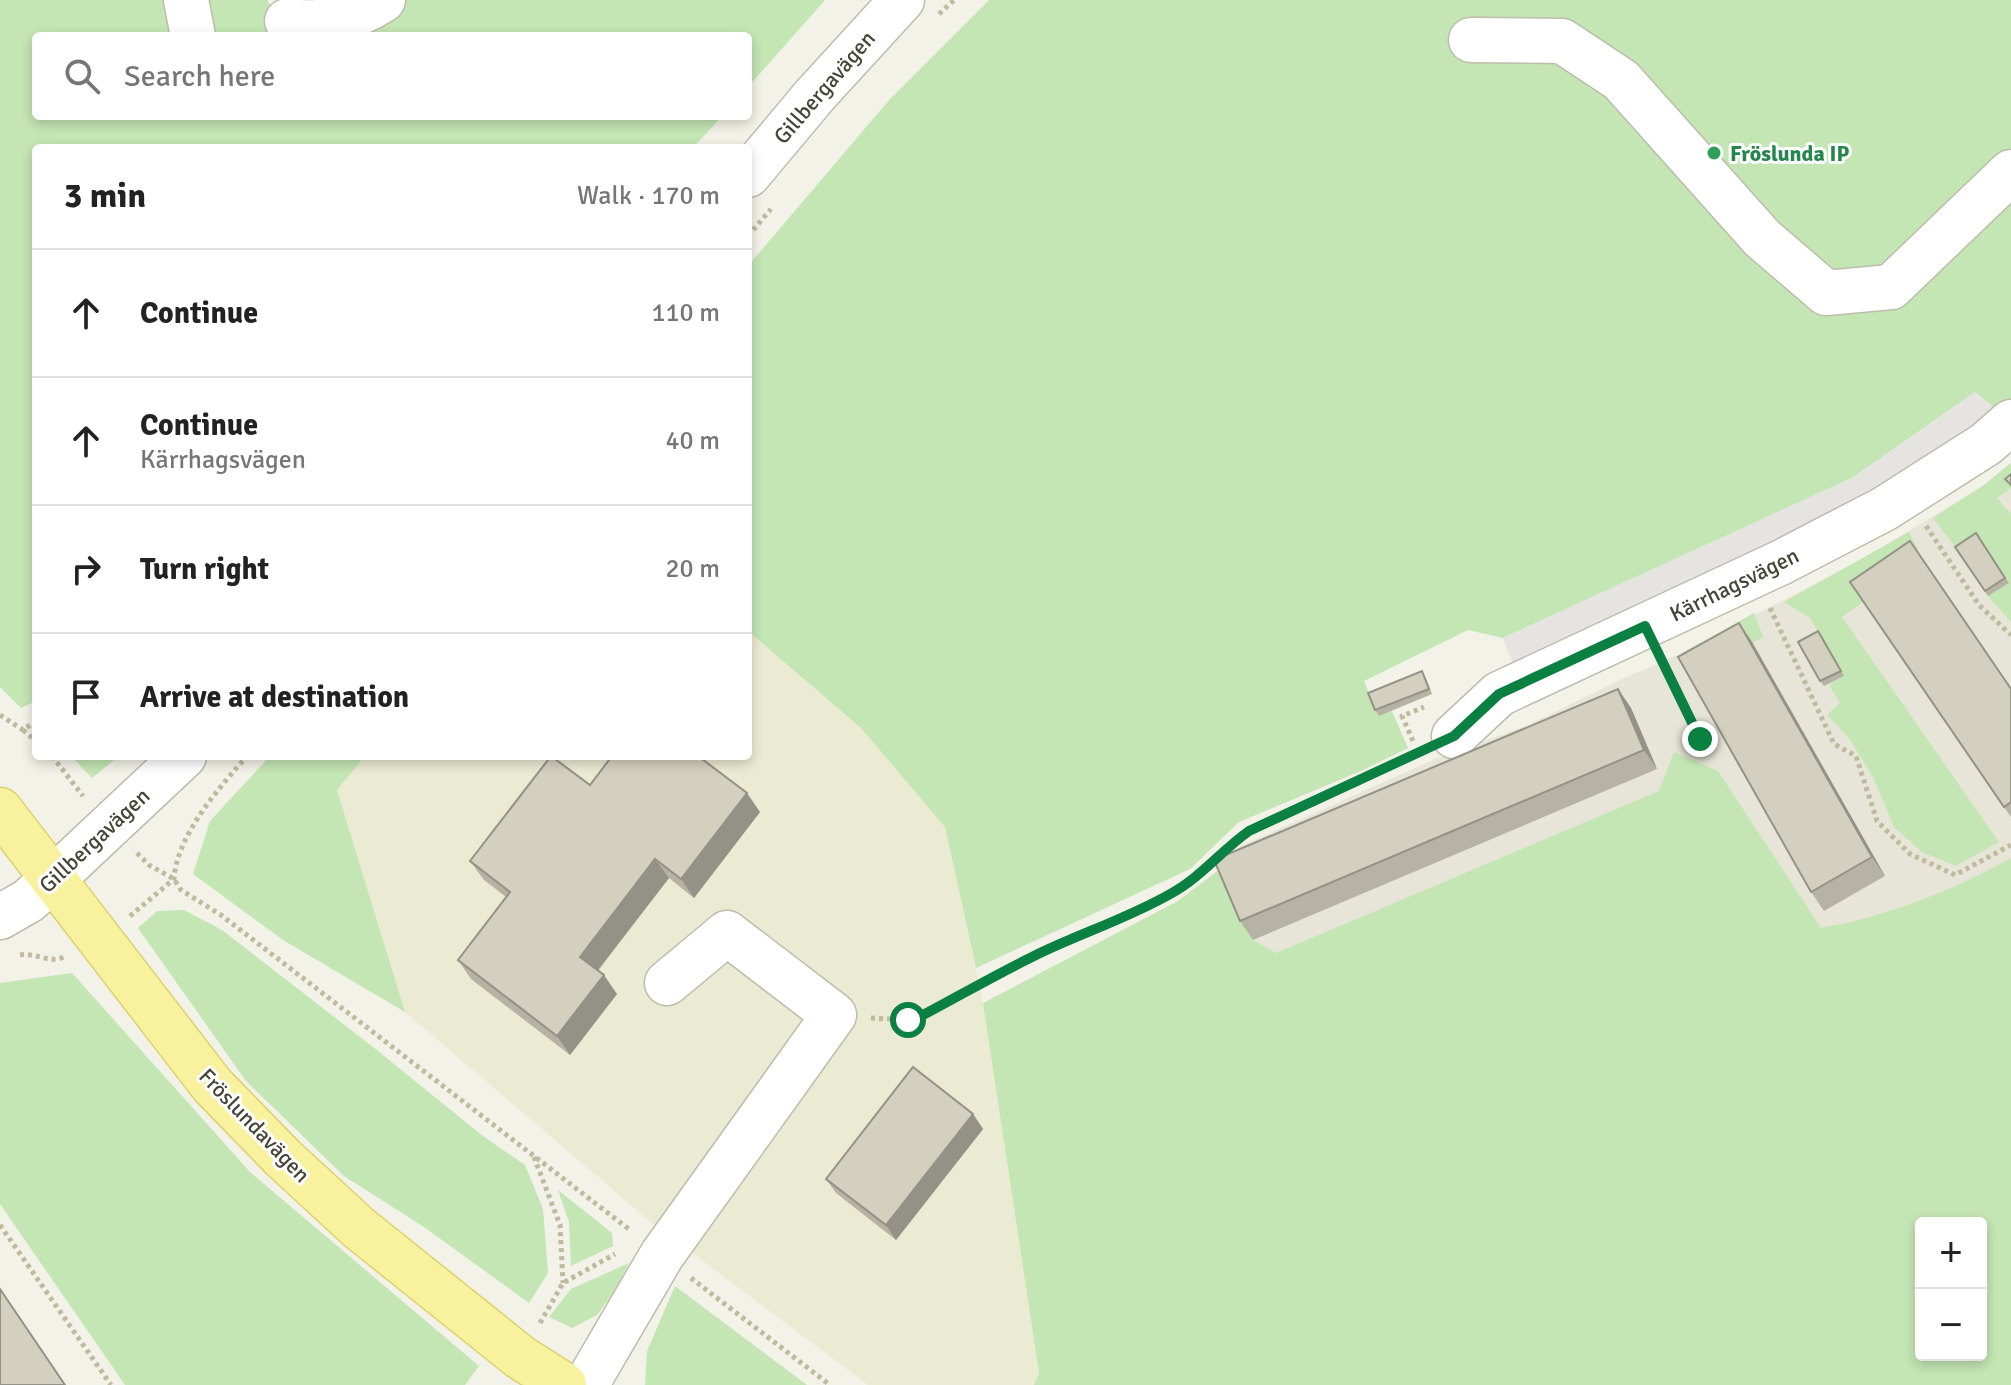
<!DOCTYPE html>
<meta charset="utf-8">
<style>
:root{--surface:#fff;--page:#f2f2f2;--text:#222;--muted:#767676;--line:#e0e0e0}
body{margin:0;font-family:Signika,sans-serif;background:var(--page);color:var(--text)}
.controls{position:absolute;right:24px;bottom:24px;display:grid;overflow:hidden;border-radius:8px;box-shadow:0 4px 12px #0003}
.controls button{width:72px;height:72px;display:grid;place-items:center;padding:0;border:0;border-bottom:2px solid var(--line);background:var(--surface);color:var(--text);font:40px sans-serif}
.stop{position:absolute;width:24px;height:24px;margin:-18px;border:6px solid #0b8043;border-radius:50%;background:#fff}
.stop.end{background:#0b8043;border-color:#fff;box-shadow:0 2px 8px #0008}
.list{margin:0;padding:0;list-style:none}
h2{display:flex;justify-content:space-between;align-items:center;height:104px;margin:0;padding:0 32px;font-size:34px}
h2 small{font-size:26px;font-weight:400;color:var(--muted)}
.list li{display:grid;grid-template-columns:52px 1fr auto;gap:24px;align-items:center;box-sizing:border-box;height:128px;padding:0 32px;border-top:2px solid var(--line)}
.list b{display:block;font-size:30px;white-space:nowrap}
.list p{margin:0;font-size:26px;white-space:nowrap;color:var(--muted)}
.list em{font-size:26px;font-style:normal;color:var(--muted)}
.icon{flex:none;width:44px;height:44px;fill:none;stroke:currentColor;stroke-width:2;stroke-linecap:round;stroke-linejoin:round}
.map{position:relative;flex:none;width:2011px;height:1385px;overflow:hidden}
.search{position:absolute;background:var(--surface);box-shadow:0 4px 12px #0003;left:32px;top:32px;width:720px;height:88px;display:flex;align-items:center;gap:20px;box-sizing:border-box;padding:0 28px;border-radius:8px;color:var(--muted);font-size:30px}
.panel{position:absolute;background:var(--surface);box-shadow:0 4px 12px #0003;left:32px;top:144px;width:720px;height:616px;border-radius:8px}
.map>svg:first-child{display:block}
.residential{fill:#e7e5d7}
.education{fill:#ebead3}
.green{fill:#c4e5b4;fill-rule:evenodd}
.parking{fill:#e5e4e0}
.lines{fill:none;stroke-linecap:round;stroke-linejoin:round}
.minor-casing{stroke:#bebcac;stroke-width:47}
.major-casing{stroke:#dcd26d;stroke-width:47}
.path{stroke:#bfba9e;stroke-width:5;stroke-dasharray:4 4;stroke-linecap:butt}
.minor{stroke:#fff;stroke-width:44}
.major{stroke:#f8f19d;stroke-width:44}
.wall{fill:#b6b3a4}
.shaded-wall{fill:#949286}
.building{fill:#d4d0bf;stroke:#949286;stroke-width:2}
.route{stroke:#0b8043;stroke-width:10}
.leisure-dot{fill:#2e9e5b;stroke:#fff;stroke-width:3}
.labels{text-anchor:middle;stroke-width:6;stroke-linejoin:round;paint-order:stroke}
.street-label{font-size:22px;fill:#464437;stroke:#fff}
.leisure-label{font-size:22px;font-weight:bold;fill:#27864d;stroke:#fff;text-anchor:start}
</style>
<div class="map">
<svg width="2011" height="1385" viewBox="0 0 2011 1385">
<rect width="100%" height="100%" fill="#f3f2e8"/>
<polygon class="residential" points="2011,463 2011,879 1813,951 1225,983 1178,901 1216,872 1241,846 1435,759 1528,725 1620,680 1682,653 1866,557 1984,485"/>
<polygon class="education" points="748,631 861,728 945,827 983,1003 1039,1373 1034,1385 868,1385 646,1218 405,1012 337,790 365,756 748,756"/>
<g class="green">
<polygon points="0,0 164,0 171,36 36,36 36,116 722,116 693,148 36,148 36,701 21,708 0,687"/>
<polygon points="204,0 267,0 273,8 272,35 212,36"/>
<polygon points="400,0 825,0 748,87 748,36 329,36"/>
<polygon points="989,0 2011,0 2011,401 1998,411 1975,392 1852,478 1503,638 1468,630 1364,681 1379,715 1392,711 1408,748 1361,771 1239,822 1190,869 976,968 945,827 861,728 748,631 748,266 890,99"/>
<polygon points="2011,463 2011,488 1997,498 2011,514 2011,622 1988,596 2009,583 1980,539 1959,552 1933,518 1984,485"/>
<polygon points="1909,532 1923,560 1842,617 1999,842 1956,866 1922,852 1894,827 1873,777 1849,738 1827,715 1840,703 1829,685 1844,676 1810,618 1784,602"/>
<polygon points="1754,613 1763,637 1691,676 1682,653"/>
<path d="M1674,752l44,19 103,157c67,-12 131,-37 190,-70v527h-977l5,-12 -56,-370 195,-102 38,-29 11,7 26,61 23,13 383,-162zM1921,1223h60v132h-60z"/>
<polygon points="71,756 119,756 92,778"/>
<polygon points="270,756 365,756 337,790 405,1012 283,940 193,874 210,821"/>
<polygon points="184,910 222,930 373,1047 483,1136 525,1165 543,1209 548,1273 529,1303 424,1227 344,1176 246,1081 138,928 157,911"/>
<polygon points="72,973 250,1172 479,1366 465,1385 125,1385 0,1204 0,983"/>
<polygon points="558,1190 612,1233 613,1246 571,1266 569,1222"/>
<polygon points="629,1263 614,1292 597,1315 572,1328 549,1317 571,1289"/>
<polygon points="675,1286 807,1385 645,1385 647,1351"/>
</g>
<polygon class="parking" points="1975,392 1998,411 1858,511 1514,667 1503,638 1852,478"/>
<g class="lines">
<g class="minor-casing">
<g id="minor">
<polyline points="186,0 193,36"/>
<path d="M287,21c36,4 66,-1 96,-21"/>
<polyline points="1471,40 1562,41 1621,80 1762,238 1826,293 1891,287 2011,172"/>
<polyline points="748,175 815,95 902,0"/>
<polyline points="1454,736 1499,694 1782,562 1884,509 1986,444 2011,422"/>
<polyline points="0,917 28,901 53,879 184,756"/>
<polyline points="586,1385 662,1255 834,1015 727,933 667,983"/>
</g>
</g>
<g class="major-casing">
<polyline id="major" points="0,810 212,1085 283,1158 359,1228 520,1357 564,1385"/>
</g>
<g class="path">
<polyline points="939,14 954,0"/>
<polyline points="748,236 771,209"/>
<polyline points="1926,526 1979,605 2011,635"/>
<polyline points="1770,608 1834,744 1856,756 1877,821 1910,854 1955,875 2011,845"/>
<polyline points="1661,659 1700,739"/>
<polyline points="0,715 23,730 36,721"/>
<polyline points="23,730 36,741"/>
<polyline points="1413,741 1402,716 1424,707"/>
<polyline points="52,756 83,796"/>
<polyline points="137,853 149,865 174,879 181,890 221,915 630,1230"/>
<path d="M130,916l44,-37c3,-44 45,-91 73,-123"/>
<path d="M20,955c15,-3 29,9 44,2"/>
<path d="M871,1018l37,2 15,-5c36,-19 72,-40 109,-58 46,-23 95,-38 140,-64 29,-16 50,-43 77,-62l172,-79"/>
<polyline points="534,1157 560,1225 563,1283"/>
<polyline points="0,1225 111,1385"/>
<polyline points="691,1278 830,1385"/>
<polyline points="540,1323 563,1283 615,1254"/>
</g>
<use href="#minor" class="minor"/>
<use href="#major" class="major"/>
</g>
<g class="wall">
<polygon points="1976,533 2009,583 1988,596 1955,547"/>
<polygon points="1850,582 2011,688 2011,817"/>
<polygon points="1739,623 1752,642 1885,876 1824,911 1811,892"/>
<polygon points="1822,636 1844,676 1824,686 1820,681"/>
<polygon points="1425,676 1432,694 1379,716 1375,710"/>
<polygon points="1618,689 1631,708 1657,769 1253,940 1240,921"/>
<polygon points="590,785 760,812 694,898 669,878 598,971 617,994 570,1055 471,979 458,960 506,897 484,880 470,861"/>
<polygon points="973,1114 983,1129 896,1240 836,1193 826,1179"/>
</g>
<g class="shaded-wall">
<polygon points="1739,623 1752,642 1885,876 1872,857"/>
<polygon points="1618,689 1631,708 1657,769 1644,750"/>
<polygon points="747,793 760,812 694,898 681,879"/>
<polygon points="655,859 669,878 593,976 580,957"/>
<polygon points="604,975 617,994 570,1055 557,1036"/>
<polygon points="973,1114 983,1129 896,1240 886,1225"/>
</g>
<g class="building">
<polygon points="2011,474 2011,485 2005,479"/>
<polygon points="1976,533 2005,578 1985,591 1955,547"/>
<polygon points="1910,541 2011,689 2011,802 2004,807 1850,582"/>
<polygon points="1739,623 1872,857 1811,892 1678,657"/>
<polygon points="1818,631 1841,671 1820,681 1798,642"/>
<polygon points="1422,671 1429,689 1375,710 1368,693"/>
<polygon points="1618,689 1644,750 1240,921 1214,860"/>
<polygon points="551,756 590,785 612,756 698,756 747,793 681,879 655,859 580,957 604,975 557,1036 458,960 510,892 470,861"/>
<polygon points="913,1067 973,1114 886,1225 826,1179"/>
<polygon points="0,1289 65,1385 0,1385"/>
</g>
<g class="lines">
<path class="route" d="M908,1020l15,-5c36,-19 72,-40 109,-58 46,-23 95,-38 140,-64 29,-16 50,-43 77,-62l205,-95 45,-42 146,-68 55,113"/>
</g>
<circle class="leisure-dot" cx="1714" cy="153" r="8"/>
<g class="labels">
<g class="street-label">
<text transform="translate(824 87) rotate(-49)" y="8">Gillbergavägen</text>
<text transform="translate(1734 584) rotate(-26)" y="8">Kärrhagsvägen</text>
<text transform="translate(94 840) rotate(-43)" y="8">Gillbergavägen</text>
<text transform="translate(255 1125) rotate(46)" y="8">Fröslundavägen</text>
</g>
<g class="leisure-label">
<text x="1730" y="161">Fröslunda IP</text>
</g>
</g>
</svg>
<div class="controls">
<button>+</button>
<button>−</button>
</div>
<div class="stop" style="left:908px;top:1020px"></div>
<div class="stop end" style="left:1700px;top:739px"></div>
<div class="search"><svg class="icon" aria-label="search" viewBox="0 0 24 24"><circle cx="10" cy="10" r="6"/><path d="M15 15l6 6"/></svg>Search here</div>
<section class="panel">
<h2>3 min<small>Walk · 170 m</small></h2>
<ul class="list">
<li><svg class="icon" aria-label="ahead" viewBox="0 0 24 24"><path d="M12 20V5M6 11l6-6 6 6"/></svg><div><b>Continue</b></div><em>110 m</em></li>
<li><svg class="icon" aria-label="ahead" viewBox="0 0 24 24"><path d="M12 20V5M6 11l6-6 6 6"/></svg><div><b>Continue</b><p>Kärrhagsvägen</p></div><em>40 m</em></li>
<li><svg class="icon" aria-label="right" viewBox="0 0 24 24"><path d="M7 20v-9h11M14 6l5 5-5 5"/></svg><div><b>Turn right</b></div><em>20 m</em></li>
<li><svg class="icon" aria-label="arrive" viewBox="0 0 24 24"><path d="M6 21V4h12l-3 4 3 4H6"/></svg><div><b>Arrive at destination</b></div></li>
</ul>
</section>
</div>
